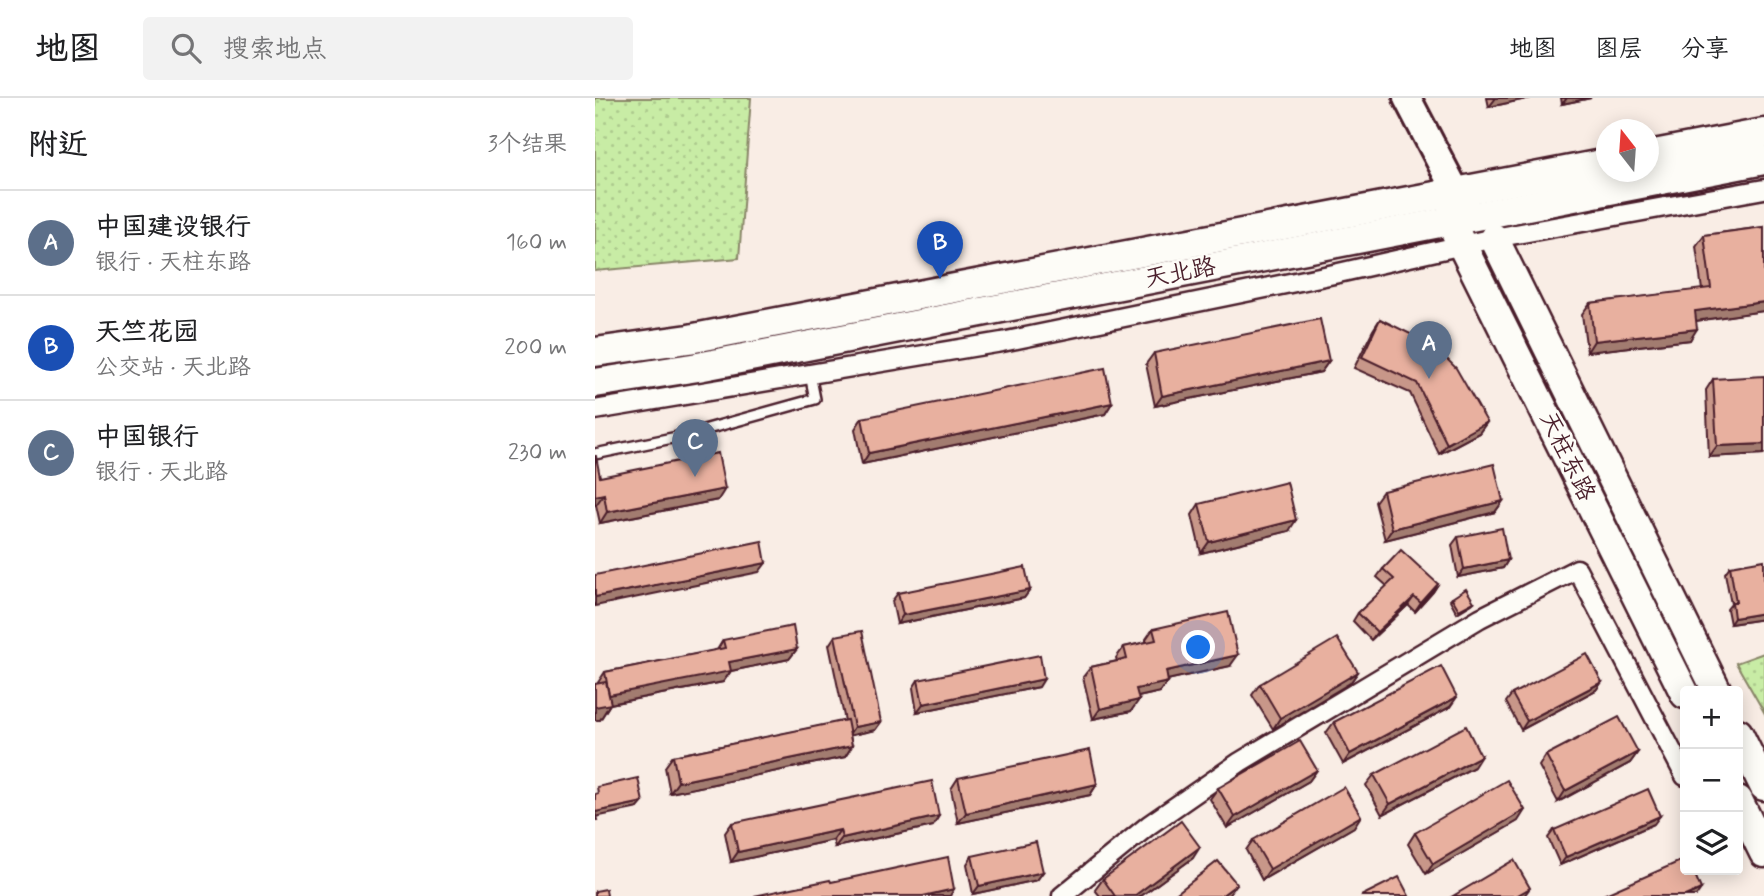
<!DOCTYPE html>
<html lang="zh">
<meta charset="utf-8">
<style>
:root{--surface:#fff;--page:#f2f2f2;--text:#202124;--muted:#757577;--line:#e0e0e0;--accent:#d1495b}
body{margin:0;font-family:Mynerve,"LXGW WenKai TC",sans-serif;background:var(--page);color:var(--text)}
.controls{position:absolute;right:21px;bottom:21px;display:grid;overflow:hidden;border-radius:7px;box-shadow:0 4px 18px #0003}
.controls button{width:63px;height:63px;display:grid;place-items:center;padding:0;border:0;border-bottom:2px solid var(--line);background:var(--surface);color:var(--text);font:35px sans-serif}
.compass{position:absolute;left:1001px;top:21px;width:63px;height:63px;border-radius:50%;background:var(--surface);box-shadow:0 4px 18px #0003;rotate:343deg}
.you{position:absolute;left:604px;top:550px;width:24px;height:24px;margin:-18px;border:5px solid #fff;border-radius:50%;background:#1a73e8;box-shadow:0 0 0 10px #1a73e833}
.badge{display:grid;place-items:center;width:46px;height:46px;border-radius:50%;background:var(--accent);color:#fff;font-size:23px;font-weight:700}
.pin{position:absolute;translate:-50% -58px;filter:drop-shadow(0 2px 4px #0008)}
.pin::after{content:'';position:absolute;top:37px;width:24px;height:21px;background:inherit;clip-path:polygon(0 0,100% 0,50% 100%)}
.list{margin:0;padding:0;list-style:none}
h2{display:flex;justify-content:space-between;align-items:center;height:91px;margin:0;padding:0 28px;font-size:30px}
h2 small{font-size:23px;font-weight:400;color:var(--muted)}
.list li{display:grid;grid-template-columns:46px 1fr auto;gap:21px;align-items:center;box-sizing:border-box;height:105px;padding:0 28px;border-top:2px solid var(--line)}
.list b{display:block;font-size:26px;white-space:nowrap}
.list p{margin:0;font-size:23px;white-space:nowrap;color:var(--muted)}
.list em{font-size:23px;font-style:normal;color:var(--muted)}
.icon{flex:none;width:38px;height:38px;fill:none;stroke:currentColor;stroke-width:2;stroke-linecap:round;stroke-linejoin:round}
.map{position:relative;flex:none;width:1169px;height:798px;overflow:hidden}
header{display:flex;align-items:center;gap:42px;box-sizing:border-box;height:98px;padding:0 35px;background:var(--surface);border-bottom:2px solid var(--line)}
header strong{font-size:33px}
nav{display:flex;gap:38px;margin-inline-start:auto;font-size:24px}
.search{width:490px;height:63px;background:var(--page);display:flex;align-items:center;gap:18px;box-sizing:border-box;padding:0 24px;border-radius:7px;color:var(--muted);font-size:26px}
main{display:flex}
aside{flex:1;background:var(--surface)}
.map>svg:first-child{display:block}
.grass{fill:url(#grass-dots);stroke:#898668;stroke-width:2}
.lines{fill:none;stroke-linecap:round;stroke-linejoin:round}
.lane-casing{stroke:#4a1f2b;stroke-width:14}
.street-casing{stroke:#4a1f2b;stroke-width:23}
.secondary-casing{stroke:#4a1f2b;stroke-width:32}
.primary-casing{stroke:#4a1f2b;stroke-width:33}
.lane{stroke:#fdfcf7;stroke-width:9}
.street{stroke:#fdfcf7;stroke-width:18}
.secondary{stroke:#fdfcf7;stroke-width:26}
.primary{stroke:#fdfcf7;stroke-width:28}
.wall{fill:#c89789;stroke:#4a1f2b;stroke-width:2}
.shaded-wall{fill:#a27b6f;stroke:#4a1f2b;stroke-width:2}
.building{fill:#e8b09f;stroke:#4a1f2b;stroke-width:2}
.labels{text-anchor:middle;stroke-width:5;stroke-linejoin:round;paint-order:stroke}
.street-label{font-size:24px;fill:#4a1f2b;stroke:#fdfcf7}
</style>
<header>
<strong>地图</strong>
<div class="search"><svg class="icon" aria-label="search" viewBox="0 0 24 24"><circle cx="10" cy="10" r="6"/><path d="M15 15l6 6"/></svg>搜索地点</div>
<nav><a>地图</a><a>图层</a><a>分享</a></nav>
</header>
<main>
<aside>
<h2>附近<small>3个结果</small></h2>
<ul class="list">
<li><span class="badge" style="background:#5c6f8a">A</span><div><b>中国建设银行</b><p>银行 · 天柱东路</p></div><em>160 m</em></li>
<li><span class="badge" style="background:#1a4fb4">B</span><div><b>天竺花园</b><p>公交站 · 天北路</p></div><em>200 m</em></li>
<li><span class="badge" style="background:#5c6f8a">C</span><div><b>中国银行</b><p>银行 · 天北路</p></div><em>230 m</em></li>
</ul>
</aside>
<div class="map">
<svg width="1169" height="798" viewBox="0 0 1169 798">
<defs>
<pattern id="grass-dots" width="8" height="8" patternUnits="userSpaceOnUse" patternTransform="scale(1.75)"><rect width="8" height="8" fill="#c8eca5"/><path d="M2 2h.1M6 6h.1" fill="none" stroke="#adca8e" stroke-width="1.8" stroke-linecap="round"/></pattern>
</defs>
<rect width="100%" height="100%" fill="#f9ede5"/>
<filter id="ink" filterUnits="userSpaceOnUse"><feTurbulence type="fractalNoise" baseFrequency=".0143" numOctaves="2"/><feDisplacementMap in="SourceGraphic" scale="14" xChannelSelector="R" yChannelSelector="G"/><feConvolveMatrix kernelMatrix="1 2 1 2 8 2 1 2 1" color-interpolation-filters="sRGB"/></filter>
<g filter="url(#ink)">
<g class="grass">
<polygon points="0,0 156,0 144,160 0,173"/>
<polygon points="1169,555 1169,614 1141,565"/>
</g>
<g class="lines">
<g class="lane-casing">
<polyline id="lane" points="0,356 87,338 220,301 215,276"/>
</g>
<g class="street-casing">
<g id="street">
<polyline points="0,312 407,244 739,176 899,140 1169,91"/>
<polyline points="467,798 554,727 645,664 885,520 982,471 1090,678"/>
</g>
</g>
<g class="secondary-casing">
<polyline id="secondary" points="812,0 871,113"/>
</g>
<g class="primary-casing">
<g id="primary">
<polyline points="1054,57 1169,35"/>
<polyline points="854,121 1090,596"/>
<polyline points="899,140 1122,593"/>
<polyline points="0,254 94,241 1012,65"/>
<polyline points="0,285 103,269 1169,62"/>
<polyline points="1143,635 1169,688"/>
<polyline points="1143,702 1169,755"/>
</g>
</g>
<use href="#lane" class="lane"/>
<use href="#street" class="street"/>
<use href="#secondary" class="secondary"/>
<use href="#primary" class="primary"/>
</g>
<g class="wall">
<polygon points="892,0 936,0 894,9"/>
<polygon points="966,0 996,0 967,6"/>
<polygon points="1169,129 1169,213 1101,223 1095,242 992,254 987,216 995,205 1107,192 1101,148 1109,137"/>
<polygon points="785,221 892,324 884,335 844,356 815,295 759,270 778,232"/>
<polygon points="559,255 734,263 726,274 560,308 551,266"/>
<polygon points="1118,281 1168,356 1114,359 1111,292"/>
<polygon points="517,305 510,316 267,366 260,331 267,320"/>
<polygon points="5,379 123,402 5,425 1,407"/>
<polygon points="788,393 908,403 900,414 790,442 780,404"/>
<polygon points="604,406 694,433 606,455 597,417"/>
<polygon points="863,439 913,462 908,470 863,479 857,447"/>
<polygon points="1135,468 1169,521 1135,526 1132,511 1136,506 1130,475"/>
<polygon points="788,471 843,486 838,494 820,514 813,507 776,542 758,523 763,515 792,488 782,479"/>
<polygon points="435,492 429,500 302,526 297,503 303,495"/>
<polygon points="857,500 879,504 877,506 862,515 855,502"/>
<polygon points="558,531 635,568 572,582 565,594 543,599 536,613 498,621 488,579 496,569 522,563 521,560 529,549 551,544 551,541"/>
<polygon points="240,538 286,624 280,632 255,637 257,648 250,659 75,695 70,669 78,658 250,623 234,547"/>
<polygon points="128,542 202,551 194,561 136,573 128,584 15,606 5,622 0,622 0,586 2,586 10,574 122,552"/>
<polygon points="763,574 755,585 678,631 657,597 665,586"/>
<polygon points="323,582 444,589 322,614 318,590"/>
<polygon points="1007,584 1001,592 926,632 911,604 917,596"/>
<polygon points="855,609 748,666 731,635 739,624"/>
<polygon points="1043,654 1035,665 963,704 944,668 951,657"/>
<polygon points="879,669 787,717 771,687 779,677"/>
<polygon points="722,672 714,683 632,730 615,701 623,690"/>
<polygon points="363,680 502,686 495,697 363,725 356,691"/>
<polygon points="923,723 831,776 813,746 820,735"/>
<polygon points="137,725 338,728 240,749 238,742 136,764 130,735"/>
<polygon points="1059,726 965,767 953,740 959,732"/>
<polygon points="759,729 667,782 651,752 658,742"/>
<polygon points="377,758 448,774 442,782 378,796 372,766"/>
<polygon points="598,760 546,798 505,798 500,792 508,781"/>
</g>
<g class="shaded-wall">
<polygon points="901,0 936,0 894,9"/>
<polygon points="972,0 996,0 967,6"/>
<polygon points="1169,204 1169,213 1093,224 1100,213"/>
<polygon points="1102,231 1095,242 992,254 999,243"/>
<polygon points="734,263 726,274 560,308 567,298"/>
<polygon points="517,305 510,316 267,366 274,355"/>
<polygon points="892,324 884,335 844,356 852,346"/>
<polygon points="1169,346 1169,355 1168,356 1114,359 1122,348"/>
<polygon points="130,391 123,402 5,425 12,414"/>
<polygon points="9,396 1,407 0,407 0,398"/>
<polygon points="908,403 900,414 790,442 797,431"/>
<polygon points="701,422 694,433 606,455 614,444"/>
<polygon points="913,462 908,470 863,479 869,471"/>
<polygon points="171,465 164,474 0,508 0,499"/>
<polygon points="843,486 838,494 820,514 826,505"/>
<polygon points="435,492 429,500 302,526 308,517"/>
<polygon points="819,499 813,507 776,542 782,534"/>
<polygon points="1169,515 1169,521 1135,526 1139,520"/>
<polygon points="202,551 194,561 136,573 128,584 15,606 5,622 0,622 0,609 14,597 134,564"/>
<polygon points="643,557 635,568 563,584 571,573"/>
<polygon points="763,574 755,585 678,631 685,620"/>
<polygon points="449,581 444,589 322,614 328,606"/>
<polygon points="573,584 565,594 534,601 541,591"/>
<polygon points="1007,584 1001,592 926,632 932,623"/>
<polygon points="862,599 855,609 748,666 755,656"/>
<polygon points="544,602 536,613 498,621 505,611"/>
<polygon points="286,624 280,632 253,638 259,629"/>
<polygon points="257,648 250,659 75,695 83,684"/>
<polygon points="1043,654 1035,665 963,704 970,693"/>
<polygon points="886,658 879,669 787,717 795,706"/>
<polygon points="722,672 714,683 632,730 640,719"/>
<polygon points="502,686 495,697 363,725 371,715"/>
<polygon points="48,704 43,710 0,719 0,714"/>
<polygon points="930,712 923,723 831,776 838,766"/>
<polygon points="344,718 338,728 240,749 247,740"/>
<polygon points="766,718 759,729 667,782 675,771"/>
<polygon points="1065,718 1059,726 965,767 971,759"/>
<polygon points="245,732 238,742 136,764 143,754"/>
<polygon points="605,749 598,760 546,798 539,798"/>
<polygon points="448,774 442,782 378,796 384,788"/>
<polygon points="642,786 633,798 626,798"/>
<polygon points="935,790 929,798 921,798"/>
<polygon points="359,791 355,798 328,798"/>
<polygon points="1106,791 1101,798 1090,798"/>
</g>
<g class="building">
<polygon points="1169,129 1169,204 1100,213 1102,231 999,243 995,205 1116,190 1109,137"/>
<polygon points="725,221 734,263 567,298 559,255"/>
<polygon points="785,221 838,247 861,270 892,324 852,346 822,285 767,259"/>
<polygon points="510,270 517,305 274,355 267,320"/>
<polygon points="1169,278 1169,346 1122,348 1118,281"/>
<polygon points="123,355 130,391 12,414 9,396 0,398 0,358 1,358 5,379"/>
<polygon points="899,366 908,403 797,431 788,393"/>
<polygon points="692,384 701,422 614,444 604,406"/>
<polygon points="907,430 913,462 869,471 863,439"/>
<polygon points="167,443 171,465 0,499 0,477"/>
<polygon points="806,452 843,486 826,505 819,499 782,534 763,515 799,481 788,471"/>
<polygon points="1169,462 1169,515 1139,520 1137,504 1141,504 1135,468"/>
<polygon points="430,469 435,492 308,517 303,495"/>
<polygon points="871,491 879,504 864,512 857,500"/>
<polygon points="633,514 643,557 571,573 573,584 541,591 544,602 505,611 496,569 532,561 529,549 561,542 558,531"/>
<polygon points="198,528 202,551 134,564 136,573 14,597 10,574 130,550 128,542"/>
<polygon points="267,533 286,624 259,629 240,538"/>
<polygon points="742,540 763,574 685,620 665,586"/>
<polygon points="992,556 1007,584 932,623 917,596"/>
<polygon points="445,557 449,581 328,606 323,582"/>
<polygon points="846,568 862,599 755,656 739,624"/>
<polygon points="11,584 16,606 0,609 0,586"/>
<polygon points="1024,619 1043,654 970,693 951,657"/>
<polygon points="252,622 257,648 83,684 78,658"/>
<polygon points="871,628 886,658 795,706 779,677"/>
<polygon points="705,643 722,672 640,719 623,690"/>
<polygon points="495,652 502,686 371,715 363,680"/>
<polygon points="43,680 48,704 0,714 2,722 0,722 0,696 3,695 2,689"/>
<polygon points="912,682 930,712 838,766 820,735"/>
<polygon points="337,683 344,718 247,740 245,732 143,754 137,725"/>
<polygon points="749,689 766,718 675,771 658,742"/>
<polygon points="1053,691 1065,718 971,759 959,732"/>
<polygon points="586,723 605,749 539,798 520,798 508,781"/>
<polygon points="441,744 448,774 384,788 377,758"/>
<polygon points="353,759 359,791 328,798 159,798 235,782 236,784"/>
<polygon points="1090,761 1090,772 1098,772 1106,791 1090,798 1006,798"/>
<polygon points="919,762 935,790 921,798 858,798"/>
<polygon points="623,763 642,786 626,798 578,798"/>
<polygon points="804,779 814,798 766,798"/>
<polygon points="11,791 12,798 0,798 0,793"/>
</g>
</g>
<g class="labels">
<g class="street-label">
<text transform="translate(585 174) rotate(-11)" y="8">天北路</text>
<text transform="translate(973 358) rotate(64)" y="8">天柱东路</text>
</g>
</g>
</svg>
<div class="controls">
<button>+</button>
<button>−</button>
<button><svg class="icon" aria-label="layers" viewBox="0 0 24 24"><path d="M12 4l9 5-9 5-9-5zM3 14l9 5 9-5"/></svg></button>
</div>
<svg class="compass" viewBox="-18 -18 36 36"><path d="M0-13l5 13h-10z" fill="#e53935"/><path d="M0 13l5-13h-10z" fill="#757577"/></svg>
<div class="you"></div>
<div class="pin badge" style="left:834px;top:281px;background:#5c6f8a">A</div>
<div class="pin badge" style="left:345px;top:181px;background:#1a4fb4">B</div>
<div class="pin badge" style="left:100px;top:379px;background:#5c6f8a">C</div>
</div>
</main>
